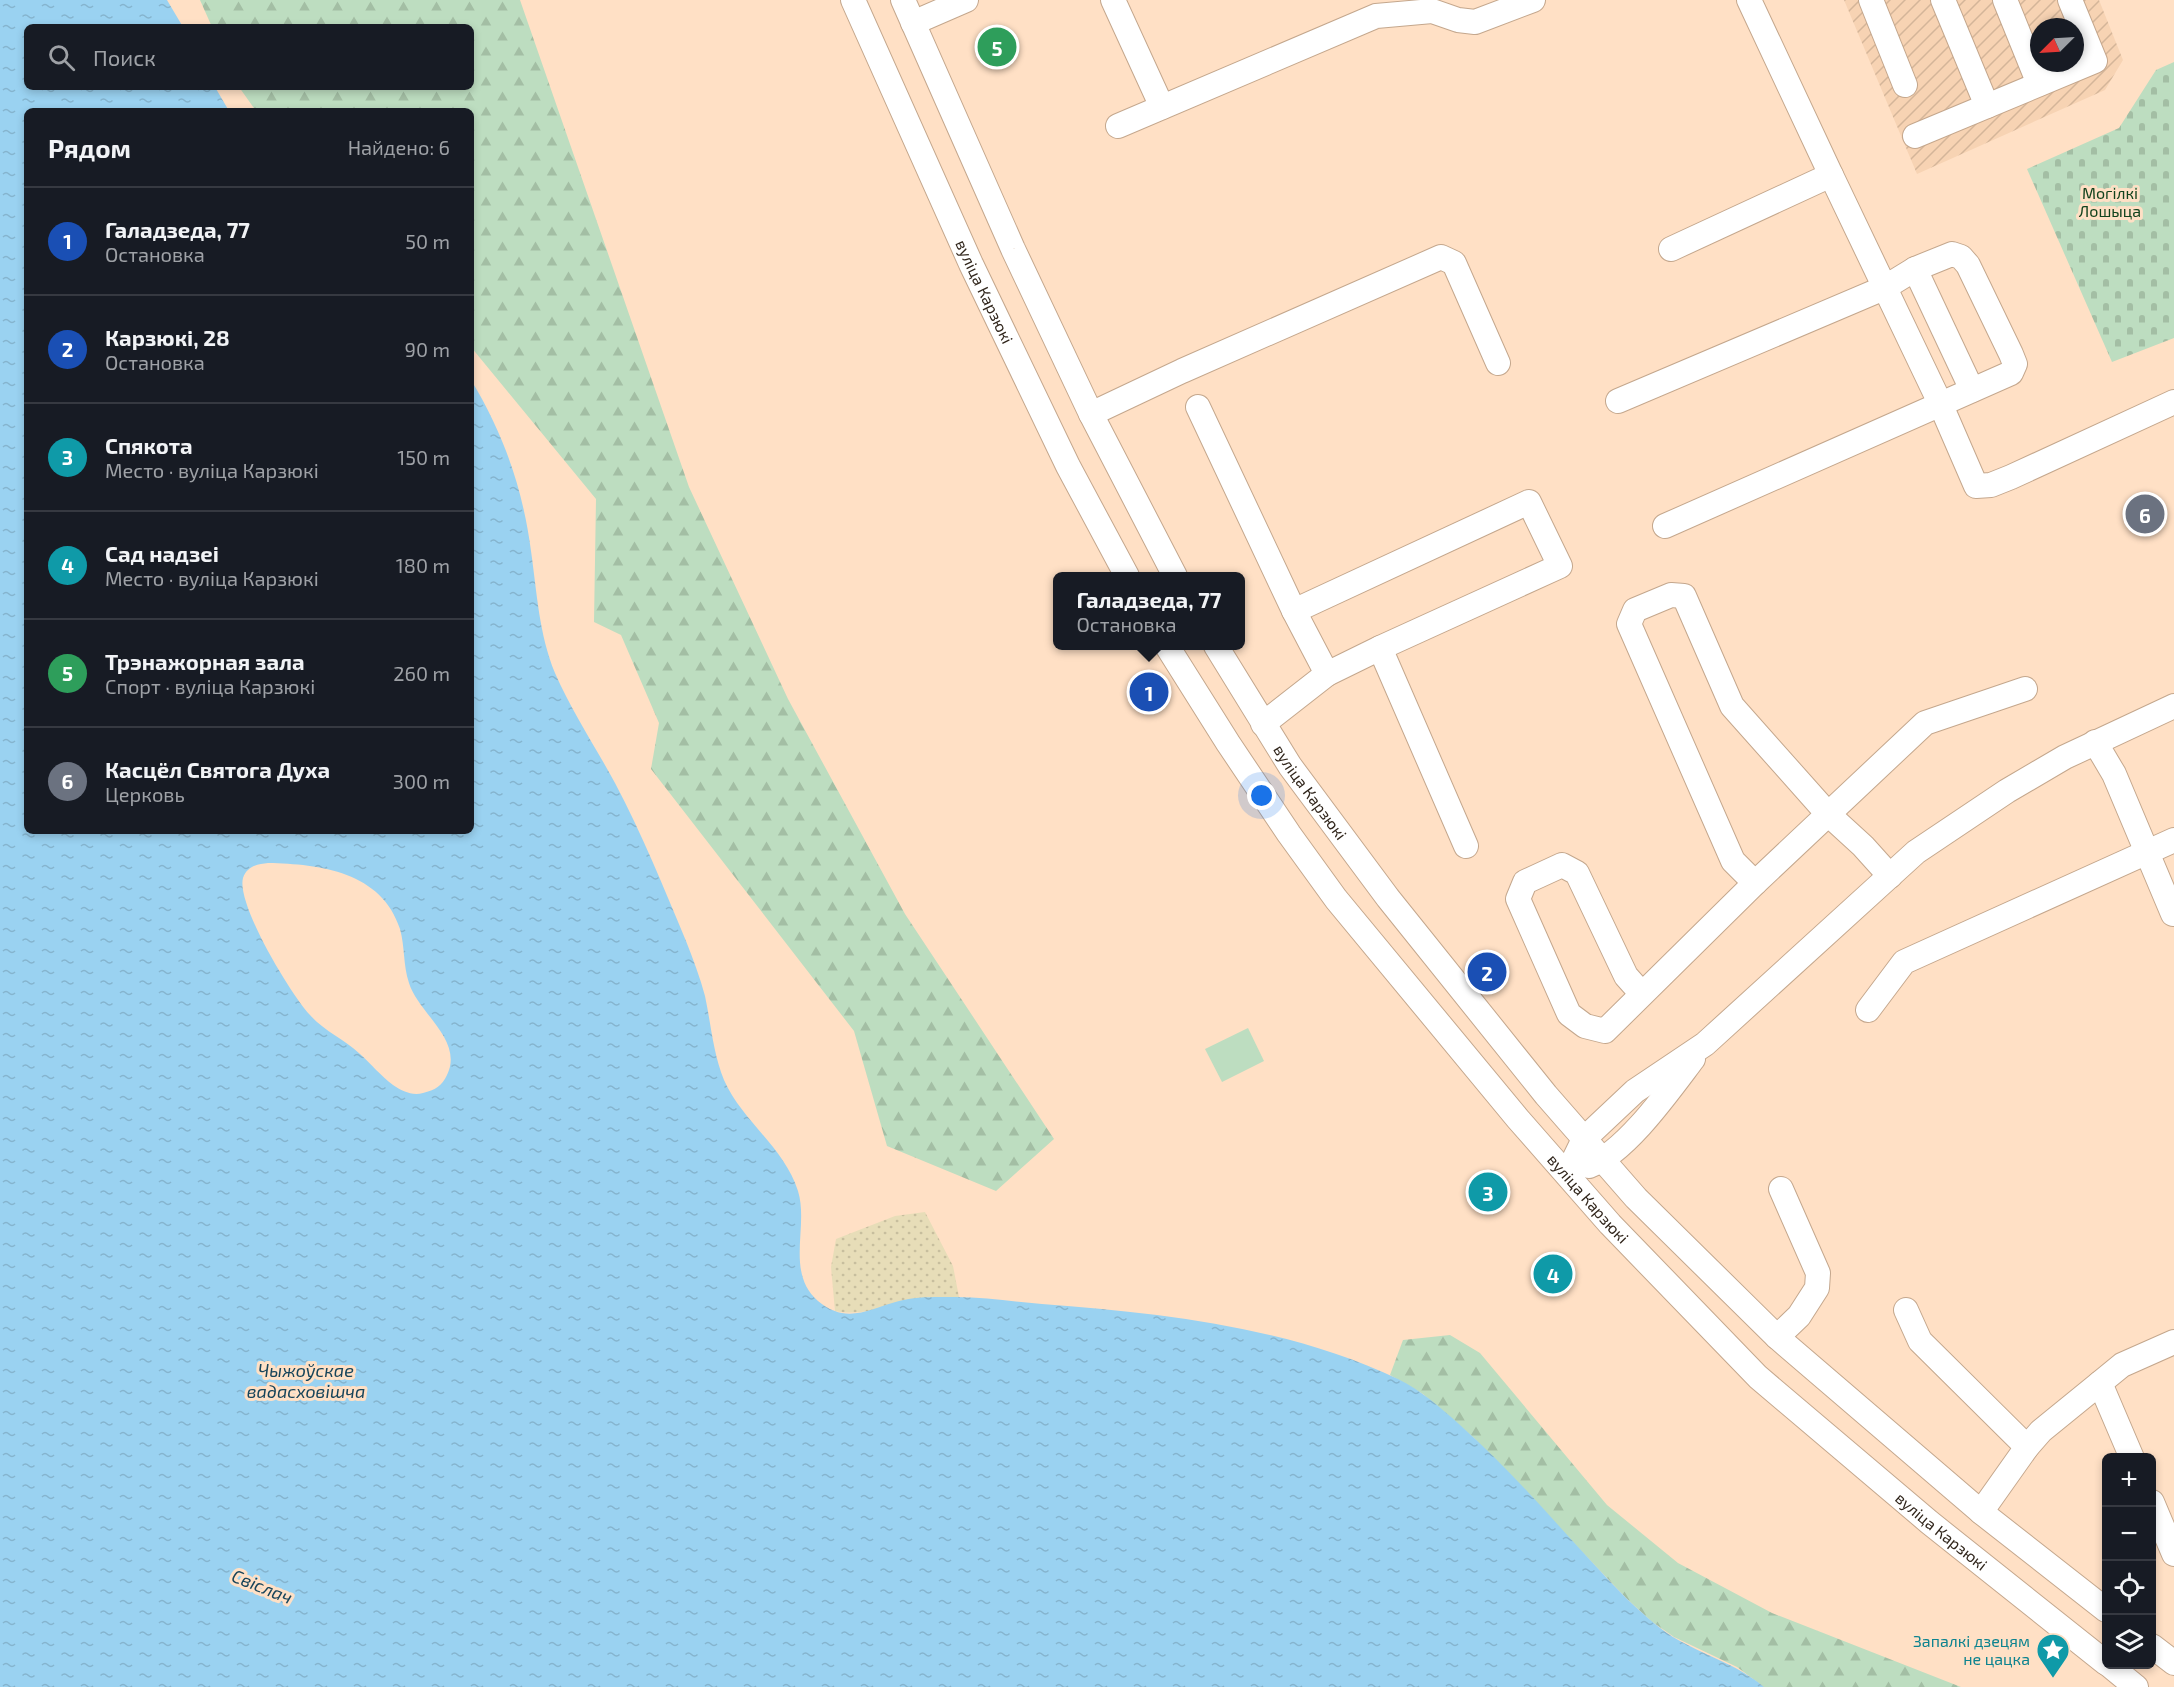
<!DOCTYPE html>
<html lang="ru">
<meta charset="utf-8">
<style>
:root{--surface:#171b24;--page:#242831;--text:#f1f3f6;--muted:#9ea1a6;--line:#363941;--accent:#db2777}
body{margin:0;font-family:"Exo 2",sans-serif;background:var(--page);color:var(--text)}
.controls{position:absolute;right:18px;bottom:18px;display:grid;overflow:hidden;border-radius:9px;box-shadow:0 3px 9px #0003}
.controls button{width:54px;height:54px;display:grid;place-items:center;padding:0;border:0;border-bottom:2px solid var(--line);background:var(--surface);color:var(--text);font:30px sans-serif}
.compass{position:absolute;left:2030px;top:18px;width:54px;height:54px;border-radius:50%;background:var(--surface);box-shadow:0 3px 9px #0003;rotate:246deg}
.you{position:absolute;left:1262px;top:796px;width:21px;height:21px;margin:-15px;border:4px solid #fff;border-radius:50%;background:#1a73e8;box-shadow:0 0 0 9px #1a73e833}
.badge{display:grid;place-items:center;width:39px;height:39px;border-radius:50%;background:var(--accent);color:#fff;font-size:20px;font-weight:700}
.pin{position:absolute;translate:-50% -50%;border:3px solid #fff;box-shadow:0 2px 6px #0006}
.popup{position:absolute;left:1053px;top:572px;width:192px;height:78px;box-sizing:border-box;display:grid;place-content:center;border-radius:9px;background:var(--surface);filter:drop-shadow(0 2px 4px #0005);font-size:20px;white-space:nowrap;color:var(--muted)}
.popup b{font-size:22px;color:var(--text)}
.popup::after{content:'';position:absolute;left:50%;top:100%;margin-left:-12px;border:12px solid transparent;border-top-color:var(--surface)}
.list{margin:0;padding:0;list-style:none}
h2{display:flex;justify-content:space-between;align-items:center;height:78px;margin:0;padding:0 24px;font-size:26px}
h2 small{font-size:20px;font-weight:400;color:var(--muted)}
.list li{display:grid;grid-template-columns:39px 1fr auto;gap:18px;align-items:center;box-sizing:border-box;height:108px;padding:0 24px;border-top:2px solid var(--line)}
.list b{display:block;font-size:22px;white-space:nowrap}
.list p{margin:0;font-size:20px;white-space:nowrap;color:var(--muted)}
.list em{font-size:20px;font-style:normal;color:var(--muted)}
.icon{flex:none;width:33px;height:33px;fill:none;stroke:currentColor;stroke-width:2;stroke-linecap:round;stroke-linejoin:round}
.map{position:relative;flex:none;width:2174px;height:1687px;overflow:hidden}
.search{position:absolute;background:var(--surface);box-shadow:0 3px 9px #0003;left:24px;top:24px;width:450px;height:66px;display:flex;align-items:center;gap:15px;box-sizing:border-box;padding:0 21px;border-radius:9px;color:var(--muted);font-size:22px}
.panel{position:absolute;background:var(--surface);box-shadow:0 3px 9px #0003;left:24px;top:108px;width:450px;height:726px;border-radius:9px}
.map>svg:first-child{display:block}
.industrial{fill:url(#industrial-furrows);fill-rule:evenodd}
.forest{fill:url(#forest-firs)}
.sand{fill:url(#sand-dots)}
.cemetery{fill:url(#cemetery-stones)}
.pitch{fill:#bdddc0}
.water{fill:url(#water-ripples);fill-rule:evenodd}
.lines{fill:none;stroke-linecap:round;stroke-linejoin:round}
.minor-casing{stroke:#c4a78d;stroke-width:26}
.minor{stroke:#fff;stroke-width:24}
.labels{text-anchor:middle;stroke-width:6;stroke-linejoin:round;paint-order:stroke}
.park-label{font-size:16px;fill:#12421d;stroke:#ffe0c5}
.street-label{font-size:16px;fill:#31261c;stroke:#ffe0c5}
.culture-label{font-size:16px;fill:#0d838f;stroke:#ffe0c5;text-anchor:end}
.water-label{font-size:18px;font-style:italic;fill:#17445a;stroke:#ffe0c5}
</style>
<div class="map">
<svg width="2174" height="1687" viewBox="0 0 2174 1687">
<defs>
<pattern id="industrial-furrows" width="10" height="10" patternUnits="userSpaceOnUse" patternTransform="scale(1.5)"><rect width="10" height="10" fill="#f7d3b3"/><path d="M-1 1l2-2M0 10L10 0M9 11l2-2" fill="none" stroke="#d4b599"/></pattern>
<pattern id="forest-firs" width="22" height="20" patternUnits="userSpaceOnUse" patternTransform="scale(1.5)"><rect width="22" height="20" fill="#bdddc0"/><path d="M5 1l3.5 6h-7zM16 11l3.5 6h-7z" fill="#a3bea4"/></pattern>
<pattern id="sand-dots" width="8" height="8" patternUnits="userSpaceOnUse" patternTransform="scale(1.5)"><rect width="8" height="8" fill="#e7ddb8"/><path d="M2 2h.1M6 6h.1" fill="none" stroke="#c7be9e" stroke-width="1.8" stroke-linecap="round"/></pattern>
<pattern id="cemetery-stones" width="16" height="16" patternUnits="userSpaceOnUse" patternTransform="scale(1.5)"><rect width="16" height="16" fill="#bdddc0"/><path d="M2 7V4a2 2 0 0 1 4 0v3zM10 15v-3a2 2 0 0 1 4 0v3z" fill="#a3bea4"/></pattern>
<pattern id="water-ripples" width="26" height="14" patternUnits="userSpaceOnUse" patternTransform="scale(1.5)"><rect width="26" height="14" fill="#9ad2f1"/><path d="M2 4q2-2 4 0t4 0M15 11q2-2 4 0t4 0" fill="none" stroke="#85b4ce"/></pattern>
</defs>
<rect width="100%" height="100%" fill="#ffe0c5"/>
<path class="industrial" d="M1844,0h255l24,60 -18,30 -188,84zM2039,27h36v36h-36z"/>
<g class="forest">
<polygon points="200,0 520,0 689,487 788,699 905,914 1054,1139 996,1191 887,1146 854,1031 651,769 659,723 621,635 594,622 596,499 471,347 471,111 256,111 239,87 471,87 471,27 212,27"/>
<polygon points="1450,1335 1480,1353 1607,1505 1678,1563 1772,1613 1961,1687 1764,1687 1737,1667 1674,1637 1651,1621 1626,1598 1474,1438 1423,1394 1390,1375 1403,1340"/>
</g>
<path class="sand" d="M925,1212l28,54 6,31c-13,0 -26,0 -38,2 -29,5 -57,18 -86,12l-4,-44 5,-28 59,-23z"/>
<polygon class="cemetery" points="2174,62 2174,338 2112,362 2027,169 2119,128 2156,70"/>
<polygon class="pitch" points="1248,1028 1264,1061 1222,1082 1205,1049"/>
<path class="water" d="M0,0h167l16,27h-156v60h188l14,24h-202v720h444v-451c33,54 52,110 60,171 6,42 8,83 24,122 17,39 40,73 60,110 27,51 49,105 71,158 7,18 14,36 19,55 6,28 8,57 19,84 18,41 60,67 74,111 11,36 -13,81 20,110 29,24 50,8 81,0 17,-5 39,-4 57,-4 29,0 58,5 86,7 119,9 247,23 356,75 23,11 43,29 62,46 60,53 110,116 166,173 15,14 30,28 47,39 30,18 64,27 91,50h-1764zM268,863c52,1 114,9 132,66 5,18 3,36 9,54 9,30 55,57 38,92 -5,11 -12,15 -24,18 -11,3 -21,-2 -30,-8 -12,-9 -22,-21 -33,-31 -16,-15 -36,-23 -50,-39 -19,-20 -74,-111 -67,-137 4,-12 15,-14 25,-15z"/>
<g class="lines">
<g class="minor-casing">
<g id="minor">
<path id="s1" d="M853,0l118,264 97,202 59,110"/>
<polyline points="903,0 1013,249 1091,414 1175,576"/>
<polyline points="1113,0 1162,107"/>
<polyline points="1871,0 1905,85"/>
<polyline points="1943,0 1987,106"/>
<polyline points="2005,0 2039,84"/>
<polyline points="913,23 966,0"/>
<polyline points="1118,126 1376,16 1432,11 1458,20 1475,22 1533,0"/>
<polyline points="1915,136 2095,61 2070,0"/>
<polyline points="1831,175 1940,403 1976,486 1991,485 2011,477 2174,402"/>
<polyline points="1671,249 1831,175 1749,0"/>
<polyline points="1915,269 1972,390"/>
<polyline points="1618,401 1884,288 1915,269 1952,254 1961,257 1968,265 2011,354 2015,364 2011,373 1665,526"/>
<polyline points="1198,407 1294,611 1327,674 1263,724"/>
<polyline points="1091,414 1182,371 1441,257 1454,263 1498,363"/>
<polyline points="1294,611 1529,502 1560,566 1380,648"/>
<path id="s2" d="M1167,646l61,97 61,91 47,65 182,220 92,105 148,153 171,145 177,141"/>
<path id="s3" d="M1216,646l74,120 98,132 158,197 90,103 141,139 204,175 125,98"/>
<polyline points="1327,674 1380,648 1466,846"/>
<polyline points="2095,742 2114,774 2173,914"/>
<polyline points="1755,883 1733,861 1629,624 1635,610 1671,595 1684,596 1732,706 1828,814 1863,846 1890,876"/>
<polyline points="1642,994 1626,976 1577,873 1562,865 1525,882 1518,899 1569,1014 1585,1026 1605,1031 1755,883 1925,723 2025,689"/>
<polyline points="1868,1010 1904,962 2174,840"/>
<path d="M1589,1166c37,-14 79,-74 104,-107"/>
<polyline points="1567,1174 1584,1139 1635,1091 1705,1044 1916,852 2007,791 2065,757 2174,706"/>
<polyline points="1906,1310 1920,1341 2027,1447"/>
<polyline points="1777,1337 1799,1316 1817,1288 1818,1273 1781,1189"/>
<polyline points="2100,1383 2122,1365 2174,1342"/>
<polyline points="2152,1502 2174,1554"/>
<polyline points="1981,1512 2027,1447 2041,1431 2100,1383 2132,1458"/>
<polyline points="2152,1646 2174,1663"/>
<polyline points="2108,1664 2136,1687"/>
</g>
</g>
<use href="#minor" class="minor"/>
</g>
<defs>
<g id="sight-pin" transform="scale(1.725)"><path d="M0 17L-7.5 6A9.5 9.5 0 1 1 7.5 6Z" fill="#0f9aa8" stroke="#ffe0c5"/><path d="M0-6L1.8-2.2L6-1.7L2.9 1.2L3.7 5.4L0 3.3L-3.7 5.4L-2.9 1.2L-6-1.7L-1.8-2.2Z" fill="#fff"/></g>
</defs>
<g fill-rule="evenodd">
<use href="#sight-pin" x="2053" y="1650"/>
</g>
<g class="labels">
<g class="park-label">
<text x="2110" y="199">Могілкі<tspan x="2110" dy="18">Лошыца</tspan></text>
</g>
<g class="street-label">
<text dy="6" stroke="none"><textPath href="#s1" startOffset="320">вуліца Карзюкі</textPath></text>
<text dy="6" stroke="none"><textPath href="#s3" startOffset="174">вуліца Карзюкі</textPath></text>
<text dy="6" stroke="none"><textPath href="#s2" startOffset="696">вуліца Карзюкі</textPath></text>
<text dy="6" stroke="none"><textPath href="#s2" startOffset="1182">вуліца Карзюкі</textPath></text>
</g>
<g class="culture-label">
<text x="2030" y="1647">Запалкі дзецям<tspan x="2030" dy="18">не цацка</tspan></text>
</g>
<g class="water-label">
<text x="306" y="1377">Чыжоўскае<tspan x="306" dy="21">вадасховішча</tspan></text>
<text transform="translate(262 1587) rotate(22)" y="6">Свіслач</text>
</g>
</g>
</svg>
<div class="controls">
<button>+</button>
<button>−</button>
<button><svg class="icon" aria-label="locate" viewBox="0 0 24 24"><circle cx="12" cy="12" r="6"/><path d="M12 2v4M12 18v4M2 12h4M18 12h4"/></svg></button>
<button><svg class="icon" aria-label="layers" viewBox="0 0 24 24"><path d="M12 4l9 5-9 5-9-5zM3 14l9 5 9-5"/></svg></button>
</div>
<svg class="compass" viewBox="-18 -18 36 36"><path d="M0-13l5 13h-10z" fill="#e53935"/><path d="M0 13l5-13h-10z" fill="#9ea1a6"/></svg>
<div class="you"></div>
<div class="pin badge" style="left:1149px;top:692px;background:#1a4fb4">1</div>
<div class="popup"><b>Галадзеда, 77</b>Остановка</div>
<div class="pin badge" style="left:1487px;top:972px;background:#1a4fb4">2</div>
<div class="pin badge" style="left:1488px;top:1192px;background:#0f9aa8">3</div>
<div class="pin badge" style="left:1553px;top:1274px;background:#0f9aa8">4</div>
<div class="pin badge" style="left:997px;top:47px;background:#2e9e5b">5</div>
<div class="pin badge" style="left:2145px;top:514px;background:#6b7280">6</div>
<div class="search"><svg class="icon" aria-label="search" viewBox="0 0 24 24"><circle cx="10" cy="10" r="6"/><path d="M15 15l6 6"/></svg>Поиск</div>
<section class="panel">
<h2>Рядом<small>Найдено: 6</small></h2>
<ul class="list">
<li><span class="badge" style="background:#1a4fb4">1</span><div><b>Галадзеда, 77</b><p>Остановка</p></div><em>50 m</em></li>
<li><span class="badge" style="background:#1a4fb4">2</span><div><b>Карзюкі, 28</b><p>Остановка</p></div><em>90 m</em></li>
<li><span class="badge" style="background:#0f9aa8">3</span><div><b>Спякота</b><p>Место · вуліца Карзюкі</p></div><em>150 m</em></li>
<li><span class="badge" style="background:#0f9aa8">4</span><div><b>Сад надзеі</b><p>Место · вуліца Карзюкі</p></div><em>180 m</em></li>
<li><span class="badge" style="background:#2e9e5b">5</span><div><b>Трэнажорная зала</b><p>Спорт · вуліца Карзюкі</p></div><em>260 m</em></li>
<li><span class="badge" style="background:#6b7280">6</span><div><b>Касцёл Святога Духа</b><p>Церковь</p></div><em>300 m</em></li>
</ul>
</section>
</div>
